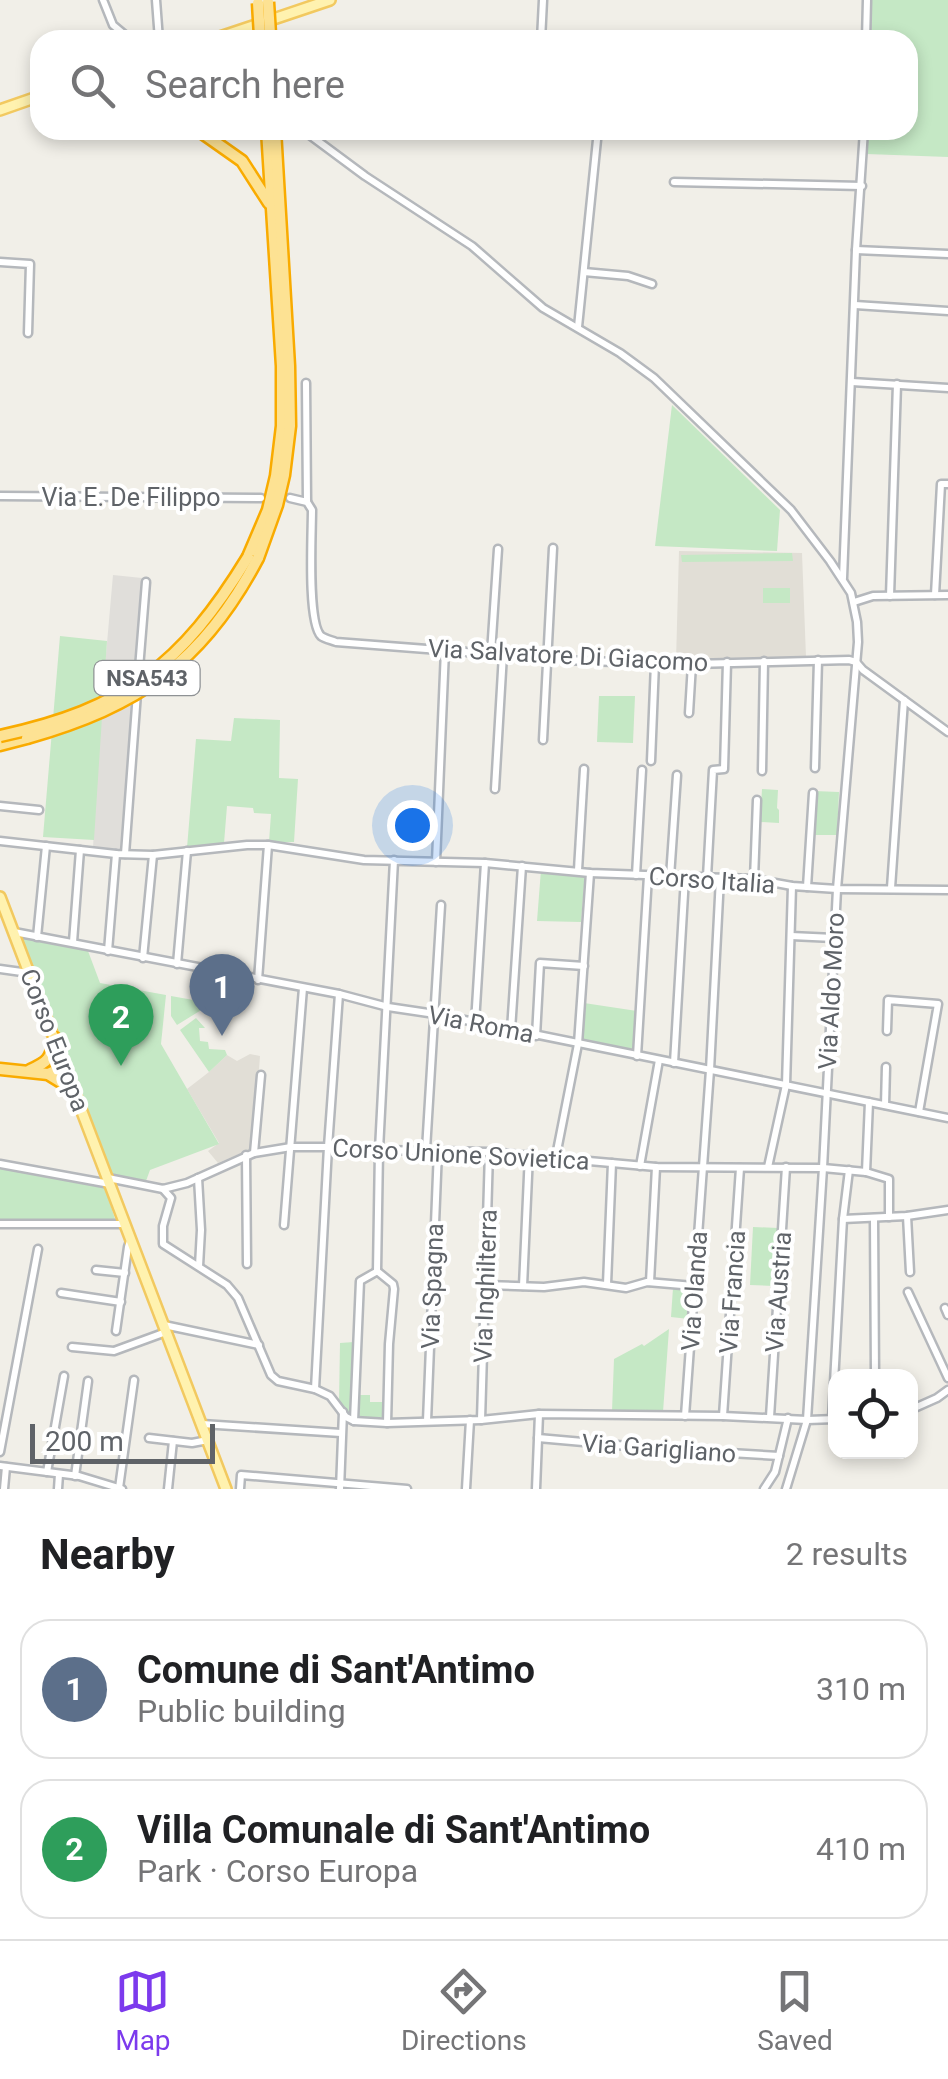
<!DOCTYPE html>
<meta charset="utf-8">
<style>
:root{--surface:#fff;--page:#f6f6f6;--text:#202124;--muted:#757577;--line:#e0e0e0;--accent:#7c3aed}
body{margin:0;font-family:Roboto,sans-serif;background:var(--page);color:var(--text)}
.controls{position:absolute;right:30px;bottom:30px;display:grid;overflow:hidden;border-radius:20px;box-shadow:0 5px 15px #0003}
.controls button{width:90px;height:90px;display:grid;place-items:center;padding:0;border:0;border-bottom:2px solid var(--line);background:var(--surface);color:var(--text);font:50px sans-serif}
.scale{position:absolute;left:30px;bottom:25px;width:185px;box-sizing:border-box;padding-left:10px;border:5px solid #5f6368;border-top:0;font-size:28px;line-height:35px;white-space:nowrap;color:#5f6368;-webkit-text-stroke:8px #fff;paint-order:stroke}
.you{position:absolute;left:412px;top:825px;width:35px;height:35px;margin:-25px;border:8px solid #fff;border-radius:50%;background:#1a73e8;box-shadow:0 0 0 15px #1a73e833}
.badge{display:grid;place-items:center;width:65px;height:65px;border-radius:50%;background:var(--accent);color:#fff;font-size:32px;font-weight:700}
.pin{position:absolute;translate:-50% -82px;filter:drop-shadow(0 2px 5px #0008)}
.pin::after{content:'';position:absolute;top:52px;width:35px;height:30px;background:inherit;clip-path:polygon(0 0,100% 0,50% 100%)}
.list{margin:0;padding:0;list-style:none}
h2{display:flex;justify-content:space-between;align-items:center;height:130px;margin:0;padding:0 40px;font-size:42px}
h2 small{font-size:32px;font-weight:400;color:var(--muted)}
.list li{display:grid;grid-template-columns:65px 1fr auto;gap:30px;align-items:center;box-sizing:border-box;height:140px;margin:0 20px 20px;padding:0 20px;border:2px solid var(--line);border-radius:30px}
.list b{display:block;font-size:38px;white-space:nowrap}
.list p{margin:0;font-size:32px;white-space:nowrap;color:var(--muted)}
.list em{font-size:32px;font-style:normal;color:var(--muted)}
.icon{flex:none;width:55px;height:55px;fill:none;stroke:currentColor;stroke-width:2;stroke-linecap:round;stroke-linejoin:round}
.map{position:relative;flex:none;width:948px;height:1489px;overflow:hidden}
.search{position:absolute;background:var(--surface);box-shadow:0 5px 15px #0003;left:30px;right:30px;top:30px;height:110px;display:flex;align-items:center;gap:25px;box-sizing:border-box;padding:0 35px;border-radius:30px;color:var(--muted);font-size:38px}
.sheet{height:450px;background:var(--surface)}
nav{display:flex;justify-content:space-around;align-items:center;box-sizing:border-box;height:140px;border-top:2px solid var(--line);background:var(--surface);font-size:28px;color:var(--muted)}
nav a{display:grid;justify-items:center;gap:5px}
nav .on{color:var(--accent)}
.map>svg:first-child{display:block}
.industrial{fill:#e0deda}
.education{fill:#e1ded6}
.green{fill:#c5e8c5}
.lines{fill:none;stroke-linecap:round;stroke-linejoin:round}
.minor-casing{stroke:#b5b8bc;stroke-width:11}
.major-casing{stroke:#f2c960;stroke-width:14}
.highway-casing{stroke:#f9ab00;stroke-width:15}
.minor{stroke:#fff;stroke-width:6}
.major{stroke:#fff2af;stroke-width:9}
.highway{stroke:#fde293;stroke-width:10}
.highway-bridge-casing{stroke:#f9ab00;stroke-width:15;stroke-linecap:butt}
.highway-bridge{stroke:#fde293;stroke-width:10}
.labels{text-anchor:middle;stroke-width:8;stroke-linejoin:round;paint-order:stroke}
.shield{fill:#fff;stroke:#8f9295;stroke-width:2.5}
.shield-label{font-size:22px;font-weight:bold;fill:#5f6368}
.street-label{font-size:25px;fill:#5f6368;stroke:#fff}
</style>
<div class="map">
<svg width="948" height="1489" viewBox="0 0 948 1489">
<rect width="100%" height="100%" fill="#f1efe8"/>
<polygon class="industrial" points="113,575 142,578 122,849 93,848 100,723"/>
<g class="education">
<polygon points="679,551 802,553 806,657 676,661"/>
<polygon points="250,1054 260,1056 253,1148 218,1163 208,1151 219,1143 187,1089 209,1072 227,1055 237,1061"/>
</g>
<g class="green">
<polygon points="872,0 948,0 948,157 867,154 868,130 908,130 908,40 871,40"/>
<polygon points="672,405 780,510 777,551 655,546"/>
<polygon points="792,553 793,561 682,562 681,555"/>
<rect x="763" y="588" width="27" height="15"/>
<polygon points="60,636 107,641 94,840 43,837"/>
<polygon points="599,696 635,696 633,743 597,742"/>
<polygon points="234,718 280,720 279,778 298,779 294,842 269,842 271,814 254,813 253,808 227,806 224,843 187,848 196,739 231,741"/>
<polygon points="762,789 778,790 777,808 779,810 779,823 760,822"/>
<polygon points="814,791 839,792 837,835 812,835"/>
<polygon points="541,870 585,873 581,922 537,921"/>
<polygon points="19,936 88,951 100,983 166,995 161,1044 219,1144 150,1170 146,1181 111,1175"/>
<polygon points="201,994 230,999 229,1004 211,1004 177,1025 171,1016 171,996 199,1001"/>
<polygon points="584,1003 637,1011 635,1050 581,1039"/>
<polygon points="196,1018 205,1028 199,1028 200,1041 208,1042 209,1049 225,1050 227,1055 209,1072 180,1030"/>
<polygon points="0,1167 105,1188 116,1222 0,1219"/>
<polygon points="753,1227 778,1228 774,1286 750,1285"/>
<polygon points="673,1288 691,1290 689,1319 671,1317"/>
<polygon points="669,1329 663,1412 612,1411 614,1359 642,1344 644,1346"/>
<polygon points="354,1342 350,1416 348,1416 339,1402 340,1343"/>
<polygon points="358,1395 370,1395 370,1402 383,1402 383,1417 357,1417"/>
</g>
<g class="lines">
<g class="minor-casing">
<g id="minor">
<polyline points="103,0 113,25 131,40"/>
<polyline points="156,0 159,40"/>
<polyline points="541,40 543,0"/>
<polyline points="866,40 867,0"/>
<polyline points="303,130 365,176 472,246 543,308 620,353 654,378 791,510 830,561 851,593 857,622 858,642 837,889 823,1168 807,1420 786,1489"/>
<polyline points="674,182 862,186"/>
<polyline points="856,250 948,254"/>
<polyline points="0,262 30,264 28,333"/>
<polyline points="584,272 628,276 652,284"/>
<polyline points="855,305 948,311"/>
<polyline points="578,327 598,130"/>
<polyline points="852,382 948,388"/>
<polyline points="306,383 307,502"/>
<polyline points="0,496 261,498"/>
<path d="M290,498l17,4 5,8c0,23 -5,112 9,126 4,3 10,4 15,6l247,19 109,3 157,-4 7,2 7,8 85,62"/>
<polyline points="843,578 856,250 864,130"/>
<polyline points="935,595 941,484 948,484"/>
<polyline points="890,596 897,384"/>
<polyline points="854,602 873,596 948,595"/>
<polyline points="491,653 498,549"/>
<polyline points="138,681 146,582"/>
<polyline points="689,713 692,664"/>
<polyline points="543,740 553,548"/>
<polyline points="651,761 655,663"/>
<polyline points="815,768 818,660"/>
<polyline points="762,771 764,661"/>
<polyline points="495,789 503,654"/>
<polyline points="0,806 39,810"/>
<polyline points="0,841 116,854 153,855 247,845 268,845 364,860 485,863 590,873 754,879 792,886 837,889 948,890"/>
<polyline points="125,854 137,693"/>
<polyline points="436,862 445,650"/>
<polyline points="578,870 584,769"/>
<polyline points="636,875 642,770"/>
<polyline points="670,877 677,775"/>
<polyline points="707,877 713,770 724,769 727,662"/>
<polyline points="754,879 757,800"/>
<polyline points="807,887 813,793"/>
<polyline points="891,888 904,700"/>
<polyline points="14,932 339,994 388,1007 435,1014 948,1118"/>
<polyline points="791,936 834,938"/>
<polyline points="37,937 46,846"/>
<polyline points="73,942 80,850"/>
<polyline points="108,951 116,854"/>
<polyline points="143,958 153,855"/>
<polyline points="177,964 187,851"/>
<polyline points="0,969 29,973"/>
<polyline points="258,980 268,845"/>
<polyline points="475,1023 485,863"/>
<polyline points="511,1030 522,866"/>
<polyline points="887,1031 888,1000 938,1004 919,1112"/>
<polyline points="536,1036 540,963 584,966"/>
<polyline points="637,1056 648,876"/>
<polyline points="674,1063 685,877"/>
<polyline points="885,1105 886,1067"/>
<polyline points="426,1150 441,905"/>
<polyline points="254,1153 261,1075"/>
<polyline points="246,1155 247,1264"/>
<polyline points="556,1156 578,1044 590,873"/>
<polyline points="0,1164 110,1184"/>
<polyline points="640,1166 659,1060"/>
<polyline points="768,1167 786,1085 792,886"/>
<polyline points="866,1172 869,1102"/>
<polyline points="108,1178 163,1189 187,1183 254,1153 291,1147 328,1147 379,1150 489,1152 656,1167 823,1168 866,1172 889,1179 889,1217"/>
<polyline points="198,1178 201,1230 199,1266"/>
<polyline points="163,1189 171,1198 163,1226 163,1244 227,1285 238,1298 271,1375 278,1381 315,1389 330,1396 346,1417 354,1421 387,1423 481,1420 539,1414 723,1416 807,1420 836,1419"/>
<polyline points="907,1216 910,1272"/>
<polyline points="874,1218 875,1376"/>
<polyline points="843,1219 907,1216 948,1210"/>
<polyline points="0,1224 124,1224"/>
<polyline points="284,1225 303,988"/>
<polyline points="96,1270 125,1273"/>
<polyline points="377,1271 379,1150 394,860"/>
<polyline points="377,1271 393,1284 394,1289 389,1344 387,1423"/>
<polyline points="650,1282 656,1167"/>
<polyline points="607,1284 612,1163"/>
<polyline points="485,1285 544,1287 584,1282 626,1288 647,1282 694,1286"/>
<polyline points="523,1286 529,1154"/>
<polyline points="908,1292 948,1378"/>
<polyline points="61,1293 121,1302"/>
<polyline points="945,1308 948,1315"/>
<polyline points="164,1325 259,1345"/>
<polyline points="116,1331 128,1247 130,1241"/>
<polyline points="72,1347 114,1351 166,1332"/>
<polyline points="315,1389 328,1147 339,994"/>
<polyline points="910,1410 937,1398 948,1390"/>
<polyline points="685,1416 710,1070 720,878"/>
<polyline points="723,1416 740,1168"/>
<polyline points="770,1417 786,1167"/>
<polyline points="832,1419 843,1219 849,1170"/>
<polyline points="481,1420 489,1152"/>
<polyline points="354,1421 360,1281 376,1272"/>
<polyline points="427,1421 438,1150"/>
<polyline points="202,1424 341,1433"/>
<polyline points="149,1438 192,1443 208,1440"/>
<polyline points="538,1438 662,1449 779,1456"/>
<polyline points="0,1452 38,1249"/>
<polyline points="0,1466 79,1476 122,1489"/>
<polyline points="47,1472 64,1376"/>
<polyline points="75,1476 88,1381"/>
<polyline points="119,1488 134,1380"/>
<polyline points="4,1489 6,1467"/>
<polyline points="58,1489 59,1474"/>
<polyline points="168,1489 173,1441"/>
<polyline points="240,1489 241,1475 407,1489"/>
<polyline points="340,1489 343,1412"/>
<polyline points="466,1489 470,1420"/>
<polyline points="536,1489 539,1414"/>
<polyline points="764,1489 775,1472 788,1418"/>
</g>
</g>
<g class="major-casing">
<g id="major">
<polyline points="211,40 330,0"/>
<polyline points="0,110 40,96"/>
<polyline points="0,897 226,1489"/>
</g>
</g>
<g class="highway-casing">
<g id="highway">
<polyline points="198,130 242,161 269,203"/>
<polyline points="205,133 216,135 233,130"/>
<polyline points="248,557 268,510 276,476 282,426 282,366 267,130"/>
<polyline points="258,558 277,505 284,475 290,426 289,366 275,130"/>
<polyline points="0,745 27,738"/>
<polyline points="0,1069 48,1074 74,1090"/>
<path d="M30,1070c18,-8 21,-11 25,-32"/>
<polyline points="48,1074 59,1069 63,1062"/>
</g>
</g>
<use href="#minor" class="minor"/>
<use href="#major" class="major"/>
<use href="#highway" class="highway"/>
<g class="highway-bridge-casing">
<g id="highway-bridge">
<polyline points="268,2 270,34"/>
<polyline points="258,3 260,36"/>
<path d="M0,736c125,-27 182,-71 248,-179"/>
<path d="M27,738c112,-32 176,-75 231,-180"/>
</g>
</g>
<use href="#highway-bridge" class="highway-bridge"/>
</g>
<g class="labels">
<rect class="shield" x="94.5" y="661" width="105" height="34" rx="8"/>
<g class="shield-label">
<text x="147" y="686">NSA543</text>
</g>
<g class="street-label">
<text x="131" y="506">Via E. De Filippo</text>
<text transform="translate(568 655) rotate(3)" y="9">Via Salvatore Di Giacomo</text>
<text transform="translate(712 880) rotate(4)" y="9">Corso Italia</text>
<text transform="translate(831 991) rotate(-87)" y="9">Via Aldo Moro</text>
<text transform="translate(481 1024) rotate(11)" y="9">Via Roma</text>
<text transform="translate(55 1040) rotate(69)" y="9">Corso Europa</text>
<text transform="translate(461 1154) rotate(3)" y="9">Corso Unione Sovietica</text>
<text transform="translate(432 1286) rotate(-88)" y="9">Via Spagna</text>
<text transform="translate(485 1286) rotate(-88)" y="9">Via Inghilterra</text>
<text transform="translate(694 1291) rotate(-86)" y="9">Via Olanda</text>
<text transform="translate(732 1292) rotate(-86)" y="9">Via Francia</text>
<text transform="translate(778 1292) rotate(-86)" y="9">Via Austria</text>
<text transform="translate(659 1448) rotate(4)" y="9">Via Garigliano</text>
</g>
</g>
</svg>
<div class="controls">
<button><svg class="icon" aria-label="locate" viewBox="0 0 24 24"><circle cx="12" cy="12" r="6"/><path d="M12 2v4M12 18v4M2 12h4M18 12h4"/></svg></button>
</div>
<div class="scale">200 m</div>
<div class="you"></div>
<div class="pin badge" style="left:222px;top:1036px;background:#5c6f8a">1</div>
<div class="pin badge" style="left:121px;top:1066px;background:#2e9e5b">2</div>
<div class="search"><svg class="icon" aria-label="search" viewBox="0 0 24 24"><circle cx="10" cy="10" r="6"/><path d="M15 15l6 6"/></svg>Search here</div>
</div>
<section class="sheet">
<h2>Nearby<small>2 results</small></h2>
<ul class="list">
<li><span class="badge" style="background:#5c6f8a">1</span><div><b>Comune di Sant'Antimo</b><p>Public building</p></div><em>310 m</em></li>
<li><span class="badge" style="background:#2e9e5b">2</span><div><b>Villa Comunale di Sant'Antimo</b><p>Park · Corso Europa</p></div><em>410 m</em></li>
</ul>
</section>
<nav>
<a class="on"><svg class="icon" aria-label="map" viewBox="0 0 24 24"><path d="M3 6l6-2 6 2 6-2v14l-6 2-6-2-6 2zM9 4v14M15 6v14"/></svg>Map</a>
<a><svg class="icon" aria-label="directions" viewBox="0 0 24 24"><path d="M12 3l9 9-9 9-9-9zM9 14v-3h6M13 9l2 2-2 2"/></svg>Directions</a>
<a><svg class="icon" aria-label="saved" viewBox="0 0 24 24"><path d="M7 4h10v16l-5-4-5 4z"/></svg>Saved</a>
</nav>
